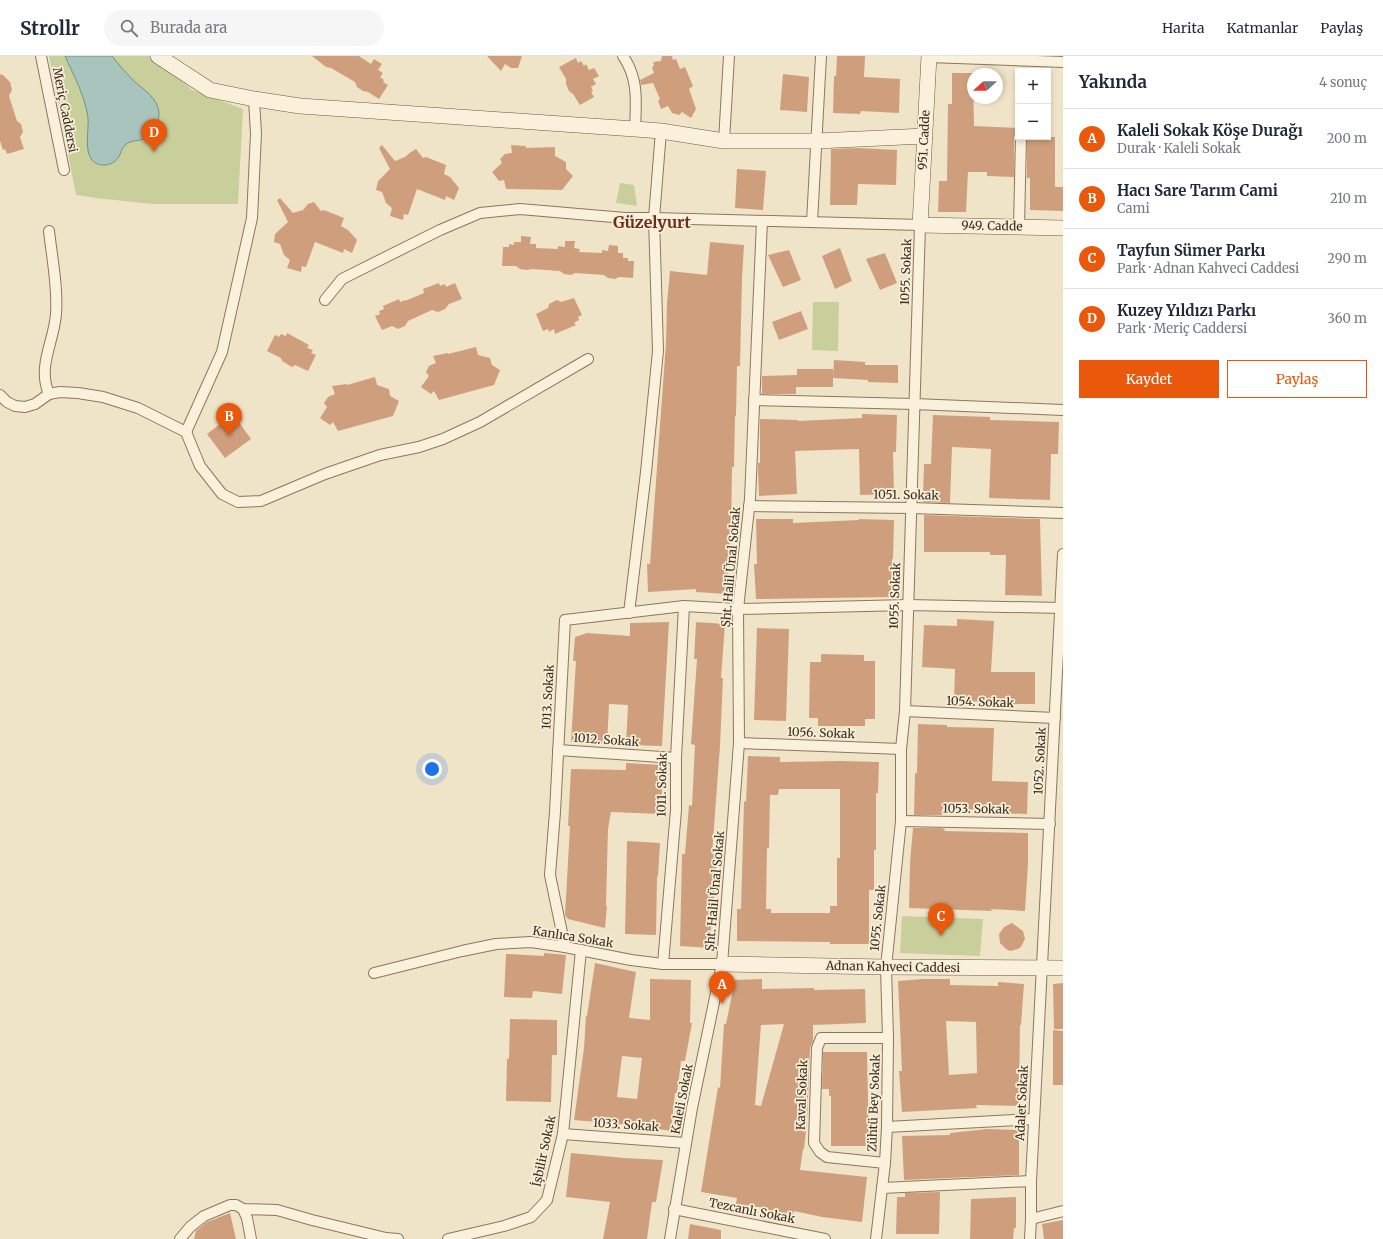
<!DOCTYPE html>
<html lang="tr">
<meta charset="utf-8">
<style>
:root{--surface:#fff;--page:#f6f6f7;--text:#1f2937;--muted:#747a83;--line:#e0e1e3;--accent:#ea580c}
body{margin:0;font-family:Merriweather,serif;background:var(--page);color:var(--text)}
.controls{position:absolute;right:12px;top:12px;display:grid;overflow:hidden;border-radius:0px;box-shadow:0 2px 6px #0003}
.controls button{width:36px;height:36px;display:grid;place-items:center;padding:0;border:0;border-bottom:1px solid var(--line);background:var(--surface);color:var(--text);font:20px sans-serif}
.compass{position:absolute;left:967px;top:12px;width:36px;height:36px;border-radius:50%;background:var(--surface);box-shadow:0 2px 6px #0003;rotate:249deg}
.you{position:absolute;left:432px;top:713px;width:14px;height:14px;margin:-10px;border:3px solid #fff;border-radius:50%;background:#1a73e8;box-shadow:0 0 0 6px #1a73e833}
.badge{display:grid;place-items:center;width:26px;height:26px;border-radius:50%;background:var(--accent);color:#fff;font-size:13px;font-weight:700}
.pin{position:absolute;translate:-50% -33px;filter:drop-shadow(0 1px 2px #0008)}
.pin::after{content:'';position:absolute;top:21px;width:14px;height:12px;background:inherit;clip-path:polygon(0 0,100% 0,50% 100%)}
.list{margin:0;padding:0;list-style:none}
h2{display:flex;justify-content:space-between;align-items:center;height:52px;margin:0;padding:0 16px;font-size:17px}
h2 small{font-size:13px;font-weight:400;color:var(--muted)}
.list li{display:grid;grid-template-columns:26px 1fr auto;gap:12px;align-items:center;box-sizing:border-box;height:60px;padding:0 16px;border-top:1px solid var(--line)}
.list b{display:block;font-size:15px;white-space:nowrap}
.list p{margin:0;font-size:13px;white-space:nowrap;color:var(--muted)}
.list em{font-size:13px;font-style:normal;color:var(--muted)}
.actions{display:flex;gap:8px;padding:12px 16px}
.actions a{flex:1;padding:9px 0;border:1px solid var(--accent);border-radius:0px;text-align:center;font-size:14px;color:var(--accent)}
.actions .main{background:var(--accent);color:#fff}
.icon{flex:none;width:22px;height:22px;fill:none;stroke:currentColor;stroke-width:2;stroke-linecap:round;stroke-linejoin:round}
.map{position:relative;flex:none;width:1063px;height:1183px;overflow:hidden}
header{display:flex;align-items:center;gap:24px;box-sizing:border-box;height:56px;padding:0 20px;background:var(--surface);border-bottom:1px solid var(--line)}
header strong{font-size:19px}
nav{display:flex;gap:22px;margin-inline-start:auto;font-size:14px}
.search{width:280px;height:36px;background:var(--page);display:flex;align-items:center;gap:10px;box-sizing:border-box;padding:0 14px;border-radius:22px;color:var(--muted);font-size:15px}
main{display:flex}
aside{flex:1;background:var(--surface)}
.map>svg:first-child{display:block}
.green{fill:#c9cf9b}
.water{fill:#a9c4bc;stroke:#6f938a}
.building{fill:#cf9f7d;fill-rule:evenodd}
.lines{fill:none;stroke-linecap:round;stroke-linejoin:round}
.street-casing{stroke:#8d765c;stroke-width:12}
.secondary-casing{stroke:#6f573f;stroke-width:16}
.street{stroke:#faf1dc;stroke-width:10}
.secondary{stroke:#faf1dc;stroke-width:15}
.labels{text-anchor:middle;stroke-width:3.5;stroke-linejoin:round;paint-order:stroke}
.street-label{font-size:12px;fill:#3d2e20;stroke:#f7eed8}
.district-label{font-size:16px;font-weight:bold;fill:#6b2e1e;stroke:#f7eed8}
</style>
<header>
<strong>Strollr</strong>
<div class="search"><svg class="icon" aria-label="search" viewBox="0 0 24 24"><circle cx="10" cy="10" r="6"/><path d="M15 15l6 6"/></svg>Burada ara</div>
<nav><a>Harita</a><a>Katmanlar</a><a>Paylaş</a></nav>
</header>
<main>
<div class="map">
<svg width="1063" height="1183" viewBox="0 0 1063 1183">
<rect width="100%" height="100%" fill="#f0e4c8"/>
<g class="green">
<polygon points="49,0 154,0 192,34 243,53 238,148 152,148 96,142 76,139"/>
<polygon points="620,127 634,129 637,150 616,147"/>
<polygon points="813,246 839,246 838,295 812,294"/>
<polygon points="902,860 983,863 980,900 900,897"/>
</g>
<path class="water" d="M65,0h47c7,9 14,17 22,25 10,9 24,17 25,32 0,10 -5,21 -14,25 -7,4 -13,1 -20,7 -4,4 -4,9 -7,13 -6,8 -19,10 -26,2 -8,-10 -3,-29 -4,-42 -3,-22 -14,-42 -23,-62z"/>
<g class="building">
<polygon points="312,0 359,0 371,8 374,3 382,8 378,14 383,17 380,21 384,24 383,26 388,29 379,43 368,36 363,35 357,31 355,26 331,12 326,11"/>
<polygon points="487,0 522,0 518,12 511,12 505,8 501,15"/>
<polygon points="662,0 672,0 673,4 676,3 680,13 685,11 693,30 689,33 696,53 691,62 682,56 679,59 672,57 668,50 661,53 658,45 660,43 653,27 641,29 640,24 654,17 652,12 654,9 653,6 661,5"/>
<polygon points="837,0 865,0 864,21 900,23 899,57 861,55 860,58 833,57 834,20 836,20"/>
<polygon points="576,2 578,7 581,5 584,10 586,8 589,14 594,12 599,20 593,23 596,28 591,31 593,35 591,36 594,41 580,49 573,38 569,35 566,28 566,23 559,11"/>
<polygon points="952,17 973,17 974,70 1018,72 1018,75 1014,81 1014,121 987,120 987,116 968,116 966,156 938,156 939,125 947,125 948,48 952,48"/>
<polygon points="0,18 3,19 10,26 12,34 9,40 17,65 21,68 23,76 20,81 24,93 7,98 5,93 3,94 0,85"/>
<polygon points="783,18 809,21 807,56 780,54"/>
<polygon points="1027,81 1055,81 1055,131 1063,131 1063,155 1030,154 1030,122 1027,122"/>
<polygon points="382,89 395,105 405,101 411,96 416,93 423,102 426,101 446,109 444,118 450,121 459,132 454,144 446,140 445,144 417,133 408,159 404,158 403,164 390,160 392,152 386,147 382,136 376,134 378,125 390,113 379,92"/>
<polygon points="511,89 526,90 526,92 555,91 555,100 566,106 566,113 573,120 562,134 506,133 504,124 499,125 492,116 502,107 500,103 505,98 512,97"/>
<polygon points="858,92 897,94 896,129 858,128 857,149 830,149 831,93"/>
<polygon points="737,113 766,115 763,154 735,152"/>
<polygon points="280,142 293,157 303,154 308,148 314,146 321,155 324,154 344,162 341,170 348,174 357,184 352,197 344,193 343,197 315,186 306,211 302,210 301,216 287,212 290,204 284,199 280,188 274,186 275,178 288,166 277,144"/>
<polygon points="521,180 531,181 530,188 536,188 536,192 558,193 558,190 565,191 565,185 575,185 574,192 580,193 579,196 602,197 602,194 608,195 609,189 618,190 618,197 623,197 623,202 628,202 628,205 634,205 633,222 619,221 615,223 608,222 604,219 575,217 571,219 564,218 560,215 532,213 527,214 520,213 516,210 502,210 503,191 509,191 509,188 514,189 514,186 521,186"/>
<polygon points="710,186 744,189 742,223 740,310 737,310 736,360 735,360 734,411 732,411 731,484 730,484 726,538 696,536 696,533 648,536 647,508 650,508 666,287 667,247 670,215 707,219"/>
<polygon points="840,192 852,225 835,233 822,200"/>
<polygon points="789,194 801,224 783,231 768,199"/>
<polygon points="885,197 897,227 880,234 866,203"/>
<polygon points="439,227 440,230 445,228 446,231 455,227 462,243 449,248 445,253 438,256 432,254 408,265 405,270 398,273 392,270 382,274 375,260 380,258 379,255 384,253 383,250 399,243 400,246 405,244 405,245 424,237 423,233"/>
<polygon points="574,242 582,259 578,261 579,264 574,267 576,269 555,278 554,273 549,276 548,273 543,275 536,258 548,252 549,248 557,244 561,246"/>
<polygon points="801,255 808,273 779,284 772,266"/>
<polygon points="287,277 309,289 307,292 313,294 311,297 316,299 308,315 295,309 292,311 282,305 281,302 267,295 275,279 279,281 281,278 286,280"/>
<polygon points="476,291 478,299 490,302 492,309 500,314 494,329 439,344 434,335 431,338 421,331 429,320 426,316 429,310 436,307 433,300 448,297 448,298"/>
<polygon points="834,304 865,306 865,309 898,309 898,327 868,326 868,324 833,322"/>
<polygon points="797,313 833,313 833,331 796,331 796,338 762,338 762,320 797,319"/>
<polygon points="375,321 377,329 389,333 390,340 399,345 393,360 338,375 333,366 330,369 320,362 327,351 324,347 328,341 335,338 332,330 347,328 347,329"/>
<polygon points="233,358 251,383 225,402 207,378"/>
<polygon points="862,358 897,359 896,396 893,396 894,438 860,439 859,393 795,395 797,438 759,440 758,413 758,407 760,407 760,363 798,364 798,365 862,362"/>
<polygon points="933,359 990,361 990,364 1059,366 1058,398 1051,398 1050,444 989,442 991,393 952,391 950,447 923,446 923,441 924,408 931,408"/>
<polygon points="924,459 1040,463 1042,540 1005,539 1006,499 990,499 990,496 924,496"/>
<polygon points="756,463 793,463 793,467 859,464 859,463 894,464 893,503 892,503 892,541 756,543 754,508 757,508"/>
<polygon points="957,563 994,565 991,616 1035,616 1035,648 999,648 999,646 954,645 955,613 922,611 924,569 957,570"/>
<polygon points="669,566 662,690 626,689 628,649 609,648 607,688 571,686 576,605 573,605 575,581 587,577 630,580 630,567"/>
<polygon points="696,566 725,568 721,622 723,622 720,690 712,798 717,798 714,844 712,844 710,892 680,890 682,798 685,798 689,749 692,750 695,689 691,688 697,603 694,603"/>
<polygon points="757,572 789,573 786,665 754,664"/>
<polygon points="821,598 864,599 864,605 875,605 875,663 865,663 865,670 818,670 818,662 809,662 810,606 821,606"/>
<polygon points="918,668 947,669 947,671 994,672 992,725 1028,726 1027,758 999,757 999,754 942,753 942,759 914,759 915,717 917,717"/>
<path d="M748,700l32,1v5l61,-1 38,1 -1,31h-2v57h-2v40h-5v54h-39v-2l-93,-1v-32h4l3,-108 2,1zM779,733h61v69h-3v48h-7v7h-59v-4h-5l1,-61h2l1,-53h8z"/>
<polygon points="626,707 663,709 661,758 611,756 608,773 606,850 607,850 605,872 568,863 565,859 570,770 568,770 571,713 626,714"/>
<polygon points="913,772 941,772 945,773 944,775 1028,777 1028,808 1025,855 990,853 993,855 909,852 910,807"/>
<polygon points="627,785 660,787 658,821 657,820 656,879 625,878"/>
<polygon points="1012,867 1023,875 1025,883 1021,891 1018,893 1010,895 1006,893 1000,887 999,878 1004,871"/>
<polygon points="544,897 566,899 562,938 533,935 532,942 504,941 506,898 544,900"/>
<path d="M595,907l41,9 -7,46 21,2v-41l41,1 -1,43h2l-7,38h-4l-4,32h-2l-4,38 -40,-6 -57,-5 10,-72 2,-32h1zM622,1000l20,2 -5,41 -20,-2z"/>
<path d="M762,923v10l52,-1v2l51,-1 1,34 -53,2v16l-3,7 -3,74 -3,27h-1l-3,21 67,7 -5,45 -40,-5 -28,-6 -1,4 -27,-5v-2l-30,-4 1,-6 -36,-6 17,-105 2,1 4,-64h2l9,-44zM784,968l-23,82 -6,-1 6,-80z"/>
<path d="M923,923h27v6l48,1v-4l26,2 -3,41h-1l-1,81 -43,-1 1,3 -75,4 -3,-41h3l-4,-90zM946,965l30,1 1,51 -28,2z"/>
<polygon points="1063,927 1063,973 1054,973 1053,928"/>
<polygon points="510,963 557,964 557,999 552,999 551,1046 506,1045 507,1003 509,1003"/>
<polygon points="1053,974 1063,975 1063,1029 1053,1029"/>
<polygon points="823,996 867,996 869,1090 831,1090 831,1040 829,1040 829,1033 822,1033"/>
<polygon points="987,1073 1019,1074 1019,1119 904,1124 902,1080 950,1079 950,1077"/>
<polygon points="571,1097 624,1102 663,1104 656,1146 652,1146 647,1183 603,1183 610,1146 566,1141"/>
<polygon points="940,1136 939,1178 896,1178 897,1141 905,1141 905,1137"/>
<polygon points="1016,1141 1016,1172 1014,1172 1013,1183 970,1183 971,1143"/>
<polygon points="230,1157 236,1183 194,1183 196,1175 207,1166"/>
<polygon points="1063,1164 1063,1183 1044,1183 1042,1168"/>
<polygon points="690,1168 721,1174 721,1183 688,1183"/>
</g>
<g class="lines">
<g class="street-casing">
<g id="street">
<polyline points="41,0 64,114"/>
<path d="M623,0c16,23 13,47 12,73"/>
<polyline points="929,1 1063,6"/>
<polyline points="724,85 729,0"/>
<polyline points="812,166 821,0"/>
<polyline points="1019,171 1021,81"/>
<polyline points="325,244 342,223 440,174 480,157 520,153 625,162 654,162 920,169 905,655 901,693 901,765 886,911 888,982 887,1071 885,1107 876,1183"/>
<path d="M49,338c-12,-28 5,-52 7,-80 2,-27 -4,-56 -7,-83"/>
<polyline points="0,339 7,346 15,350 25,351 35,348 49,338 60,336 78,337 103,341 138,352 186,376 200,410 222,438 238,446 261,445 325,418 380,399 419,391 443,383 480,366 588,303"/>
<polyline points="754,344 914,348 1063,354"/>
<polyline points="186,376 222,296 252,162 256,78 254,43"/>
<polyline points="749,450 911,452 1063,457"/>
<polyline points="629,557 646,416 658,295 654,162 661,75"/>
<polyline points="905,655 1055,662"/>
<polyline points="739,687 901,693"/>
<polyline points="558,694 676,702"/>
<polyline points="901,765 1050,768"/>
<polyline points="565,891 550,819 555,756 565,564 684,550 738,553 908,549 1063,552"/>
<polyline points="663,908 676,754 676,702 684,550"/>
<polyline points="374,917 462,895 496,888 531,886 565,891 631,904 663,908 722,908"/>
<polyline points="887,1071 1034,1063"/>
<polyline points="563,1078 686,1087"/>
<polyline points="885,1107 827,1101 820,1096 814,1087 817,992 821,982 888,982"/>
<polyline points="882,1132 1031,1125"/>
<polyline points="243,1153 247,1162 251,1183"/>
<polyline points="674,1153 825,1183"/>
<polyline points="1031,1163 1063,1155"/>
<polyline points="180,1183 190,1171 204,1160 230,1149 236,1149 243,1153 277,1154 312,1164 386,1182 398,1183"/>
<polyline points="448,1183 504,1170 531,1161 547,1144 563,1078 581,894"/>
<polyline points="670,1183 692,1052 722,908 739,687 738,553 750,443 762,165"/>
<polyline points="1030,1183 1031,1163 1031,1125 1063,498"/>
</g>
</g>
<g class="secondary-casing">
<g id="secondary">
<polyline points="158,0 210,34 254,43 300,50 635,73 661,75 724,85 817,85 925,80"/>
<polyline points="929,0 920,169 1063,172"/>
<polyline points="722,908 886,911 1063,912"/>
</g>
</g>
<use href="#street" class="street"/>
<use href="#secondary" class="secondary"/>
</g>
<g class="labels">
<g class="street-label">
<text transform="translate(65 54) rotate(79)" y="4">Meriç Caddersi</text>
<text transform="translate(924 84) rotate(-87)" y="4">951. Cadde</text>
<text transform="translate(992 170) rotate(1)" y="4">949. Cadde</text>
<text transform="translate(906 216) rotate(-88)" y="4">1055. Sokak</text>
<text transform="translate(906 439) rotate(1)" y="4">1051. Sokak</text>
<text transform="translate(731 511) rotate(-85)" y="4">Şht. Halil Ünal Sokak</text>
<text transform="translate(895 540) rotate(-88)" y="4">1055. Sokak</text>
<text transform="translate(548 641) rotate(-87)" y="4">1013. Sokak</text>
<text transform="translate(980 646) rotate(2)" y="4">1054. Sokak</text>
<text transform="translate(821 677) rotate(2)" y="4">1056. Sokak</text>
<text transform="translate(606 684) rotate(4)" y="4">1012. Sokak</text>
<text transform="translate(1040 705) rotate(-87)" y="4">1052. Sokak</text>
<text transform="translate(662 729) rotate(-89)" y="4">1011. Sokak</text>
<text transform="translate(976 753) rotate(1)" y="4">1053. Sokak</text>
<text transform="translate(715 835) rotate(-85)" y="4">Şht. Halil Ünal Sokak</text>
<text transform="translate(878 862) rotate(-84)" y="4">1055. Sokak</text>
<text transform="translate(573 881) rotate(9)" y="4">Kanlıca Sokak</text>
<text transform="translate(893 911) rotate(1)" y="4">Adnan Kahveci Caddesi</text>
<text transform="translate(802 1039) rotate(-88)" y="4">Kaval Sokak</text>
<text transform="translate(682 1043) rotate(-79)" y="4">Kaleli Sokak</text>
<text transform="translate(874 1047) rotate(-88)" y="4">Zühtü Bey Sokak</text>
<text transform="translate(1022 1047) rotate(-87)" y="4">Adalet Sokak</text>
<text transform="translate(626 1069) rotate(4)" y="4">1033. Sokak</text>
<text transform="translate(544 1095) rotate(-78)" y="4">İşbilir Sokak</text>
<text transform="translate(752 1155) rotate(11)" y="4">Tezcanlı Sokak</text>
</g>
<g class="district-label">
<text x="652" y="172">Güzelyurt</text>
</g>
</g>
</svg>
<div class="controls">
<button>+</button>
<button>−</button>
</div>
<svg class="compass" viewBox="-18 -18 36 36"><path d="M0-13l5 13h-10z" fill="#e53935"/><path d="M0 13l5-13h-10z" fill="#747a83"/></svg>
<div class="you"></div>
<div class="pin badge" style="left:722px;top:948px">A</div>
<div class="pin badge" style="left:229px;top:380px">B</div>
<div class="pin badge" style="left:941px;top:880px">C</div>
<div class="pin badge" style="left:154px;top:96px">D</div>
</div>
<aside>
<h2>Yakında<small>4 sonuç</small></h2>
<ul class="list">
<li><span class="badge">A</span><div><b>Kaleli Sokak Köşe Durağı</b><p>Durak · Kaleli Sokak</p></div><em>200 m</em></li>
<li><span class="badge">B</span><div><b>Hacı Sare Tarım Cami</b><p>Cami</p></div><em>210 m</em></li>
<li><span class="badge">C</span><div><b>Tayfun Sümer Parkı</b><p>Park · Adnan Kahveci Caddesi</p></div><em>290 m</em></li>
<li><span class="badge">D</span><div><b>Kuzey Yıldızı Parkı</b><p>Park · Meriç Caddersi</p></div><em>360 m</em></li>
</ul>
<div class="actions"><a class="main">Kaydet</a><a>Paylaş</a></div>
</aside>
</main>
